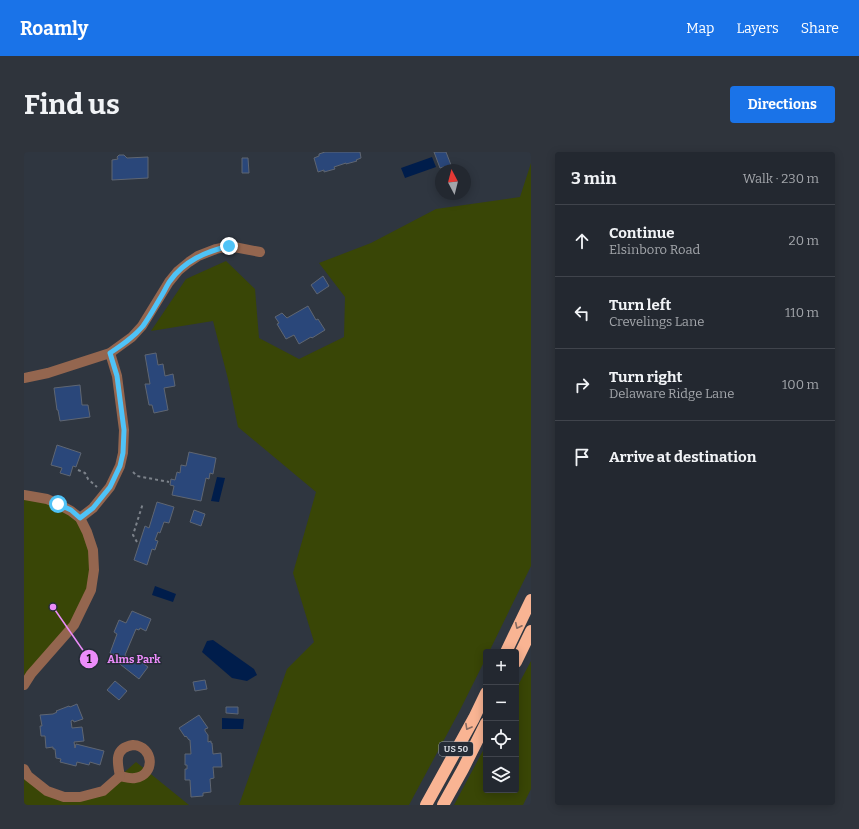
<!DOCTYPE html>
<meta charset="utf-8">
<style>
:root{--surface:#232830;--page:#2f343c;--text:#f1f3f6;--muted:#a3a6ab;--line:#40444c;--accent:#1a73e8}
body{margin:0;font-family:Bitter,serif;background:var(--page);color:var(--text)}
.controls{position:absolute;right:12px;bottom:12px;display:grid;overflow:hidden;border-radius:4px;box-shadow:0 2px 10px #0003}
.controls button{width:36px;height:36px;display:grid;place-items:center;padding:0;border:0;border-bottom:1px solid var(--line);background:var(--surface);color:var(--text);font:20px sans-serif}
.compass{position:absolute;left:411px;top:12px;width:36px;height:36px;border-radius:50%;background:var(--surface);box-shadow:0 2px 10px #0003;rotate:353deg}
.stop{position:absolute;width:12px;height:12px;margin:-9px;border:3px solid #4fc3f7;border-radius:50%;background:#fff}
.stop.end{background:#4fc3f7;border-color:#fff;box-shadow:0 1px 4px #0008}
.list{margin:0;padding:0;list-style:none}
h2{display:flex;justify-content:space-between;align-items:center;height:52px;margin:0;padding:0 16px;font-size:17px}
h2 small{font-size:13px;font-weight:400;color:var(--muted)}
.list li{display:grid;grid-template-columns:26px 1fr auto;gap:12px;align-items:center;box-sizing:border-box;height:72px;padding:0 16px;border-top:1px solid var(--line)}
.list b{display:block;font-size:15px;white-space:nowrap}
.list p{margin:0;font-size:13px;white-space:nowrap;color:var(--muted)}
.list em{font-size:13px;font-style:normal;color:var(--muted)}
.icon{flex:none;width:22px;height:22px;fill:none;stroke:currentColor;stroke-width:2;stroke-linecap:round;stroke-linejoin:round}
.map{position:relative;flex:none;width:507px;height:653px;overflow:hidden;border-radius:4px}
header{display:flex;align-items:center;gap:24px;box-sizing:border-box;height:56px;padding:0 20px;background:var(--accent);color:#fff}
header strong{font-size:19px}
nav{display:flex;gap:22px;margin-inline-start:auto;font-size:14px}
.intro{display:flex;align-items:center;justify-content:space-between;box-sizing:border-box;height:96px;padding:0 24px}
h1{margin:0;font-size:28px}
.button{padding:10px 18px;border-radius:4px;background:var(--accent);color:#fff;font-size:14px;font-weight:700}
main{display:flex;gap:24px;padding:0 24px}
aside{flex:1;background:var(--surface);border-radius:4px;box-shadow:0 2px 10px #0003}
.map>svg:first-child{display:block}
.green{fill:#394606}
.water{fill:#001d4b}
.building{fill:#2a477a;stroke:#5f6672}
.lines{fill:none;stroke-linecap:round;stroke-linejoin:round}
.path{stroke:#7d838b;stroke-width:2;stroke-dasharray:3 3;stroke-linecap:butt}
.minor{stroke:#94664f;stroke-width:10}
.highway{stroke:#f9b493;stroke-width:12}
.oneway{stroke:#846960}
.route{stroke:#4fc3f7;stroke-width:5}
.labels{text-anchor:middle;stroke-width:3;stroke-linejoin:round;paint-order:stroke}
.shield{fill:#252c36;stroke:#9da2aa;stroke-width:1}
.shield-label{font-size:9px;font-weight:bold;fill:#d1d5dc}
.leader{fill:none;stroke:#ec8cfa;stroke-width:1.5}
.callout-dot{fill:#ec8cfa;stroke:#252c36;stroke-width:1.5}
.mark-label{font-size:12px;text-anchor:middle;font-weight:bold;fill:#111}
.callout-label{font-size:11px;text-anchor:middle;font-weight:bold;fill:#ec8cfa;stroke:#252c36;stroke-width:3;stroke-linejoin:round;paint-order:stroke}
</style>
<header>
<strong>Roamly</strong>
<nav><a>Map</a><a>Layers</a><a>Share</a></nav>
</header>
<div class="intro"><h1>Find us</h1><a class="button">Directions</a></div>
<main>
<div class="map">
<svg width="507" height="653" viewBox="0 0 507 653">
<rect width="100%" height="100%" fill="#2f3640"/>
<g class="green">
<polygon points="507,11 507,414 465,500 462,500 462,506 436,558 385,653 215,653 263,517 290,490 269,421 292,340 214,275 204,227 189,169 127,179 162,127 202,109 231,137 235,186 275,207 320,185 321,145 295,111 347,91 412,57 496,45"/>
<polygon points="0,343 6,344 56,366 70,418 50,473 0,533"/>
<polygon points="507,509 507,637 499,653 430,653 462,593 462,638 492,638 492,537"/>
<polygon points="112,610 165,653 0,653 0,617 4,624 40,645 79,639"/>
</g>
<g class="water">
<polygon points="408,5 412,15 381,26 377,16"/>
<polygon points="193,325 201,326 195,350 187,349"/>
<polygon points="131,434 152,442 149,450 128,443"/>
<polygon points="189,488 230,517 233,523 223,529 208,526 178,500 183,489"/>
<polygon points="198,566 220,567 219,577 198,577"/>
</g>
<g class="building">
<polygon points="301,0 336,0 337,6 332,8 333,9 322,12 322,11 310,15 311,17 300,20 300,18 294,20 290,6 295,4 295,2"/>
<polygon points="410,0 422,0 427,13 416,16"/>
<polygon points="95,3 100,3 103,6 124,5 124,26 88,28 88,8 94,7 93,5"/>
<polygon points="218,6 224,6 225,21 218,21"/>
<polygon points="299,124 305,134 293,142 287,133"/>
<polygon points="284,154 292,168 294,167 301,178 288,186 287,185 275,192 270,183 262,187 253,172 255,171 251,165 258,161 263,166"/>
<polygon points="132,201 134,213 139,212 141,224 149,222 151,234 140,236 144,258 130,261 128,253 125,253 121,232 126,232 121,203"/>
<polygon points="56,233 58,253 64,253 66,265 36,269 34,258 33,258 30,236"/>
<polygon points="33,293 57,301 52,315 49,314 46,324 36,321 38,316 27,313"/>
<polygon points="165,300 192,306 189,322 186,321 185,327 182,326 177,349 148,343 150,334 146,333 147,327 151,328 153,320 156,321 157,313 162,314"/>
<polygon points="133,350 150,355 145,371 140,370 136,381 134,380 131,388 134,389 131,398 128,397 123,413 110,408 121,374 125,376"/>
<polygon points="170,358 181,362 177,374 166,370"/>
<polygon points="108,459 127,467 122,479 116,476 115,478 112,477 101,503 114,512 116,509 124,515 115,527 92,509 95,505 86,501 93,482 90,480 95,468 102,471"/>
<polygon points="181,528 183,537 171,539 169,530"/>
<polygon points="91,529 103,539 95,548 83,538"/>
<polygon points="53,552 59,567 50,570 49,568 47,569 48,576 58,575 60,589 50,590 51,596 52,592 80,599 76,613 66,610 65,613 53,610 52,614 36,610 37,607 32,606 31,597 29,597 29,595 22,596 21,584 17,584 16,574 18,574 16,563 29,562 33,560 32,559 45,554 46,555"/>
<polygon points="202,555 214,555 214,562 202,561"/>
<polygon points="175,563 184,576 181,577 181,579 184,583 184,590 187,589 187,591 188,591 189,602 197,601 198,615 189,615 190,626 186,627 187,640 179,641 179,644 167,645 166,628 161,628 161,617 163,617 163,613 161,613 161,602 167,602 166,588 165,588 162,584 161,585 155,576"/>
</g>
<g class="lines">
<g class="path">
<polyline points="54,318 61,321 64,327 73,335"/>
<polyline points="109,320 113,324 145,330"/>
<polyline points="113,390 109,383 119,351"/>
</g>
<g class="minor">
<polyline points="0,226 24,221 86,201 108,185 118,174 145,130 154,119 165,110 174,104 192,97 205,94 236,100"/>
<polyline points="0,343 23,347 34,352 47,359 56,366 63,380 69,398 70,418 67,438 50,473 7,522 0,533"/>
<polyline points="56,366 69,356 86,335 96,314 99,301 100,278 93,224 86,201"/>
<path d="M109,593c21,1 23,30 2,33 -5,1 -10,-1 -15,-2 -3,-14 -6,-28 13,-31z"/>
<polyline points="0,617 4,624 23,639 40,645 56,645 79,639 96,624"/>
</g>
<g class="highway">
<polyline points="482,500 507,448"/>
<polyline points="492,510 507,479"/>
<polyline points="402,653 450,566 462,541"/>
<polyline points="419,653 439,617 462,571"/>
</g>
</g>
<defs><path id="oneway-chevron" d="M-2-3.5L2.5 0L-2 3.5" fill="none" stroke-width="1.6" stroke-linecap="round" stroke-linejoin="round"/></defs>
<g class="oneway">
<use href="#oneway-chevron" transform="translate(494 474) rotate(116)"/>
<use href="#oneway-chevron" transform="translate(444 575) rotate(119)"/>
</g>
<g class="lines">
<path class="route" d="M34,352l13,6 9,8 13,-10 17,-21 10,-21 3,-13 1,-23 -7,-54 -7,-23c12,-8 24,-16 33,-27 7,-10 13,-21 19,-31 3,-5 5,-10 8,-14 14,-20 35,-29 59,-35"/>
</g>
<g class="labels">
<rect class="shield" x="415" y="590" width="34" height="14" rx="3"/>
<g class="shield-label">
<text x="432" y="600">US 50</text>
</g>
</g>
<path class="leader" d="M29 455L65 507"/>
<g class="callout-dot">
<circle cx="29" cy="455" r="4"/>
<circle cx="65" cy="507" r="10"/>
</g>
<g class="mark-label">
<text x="65" y="511">1</text>
</g>
<g class="callout-label">
<text x="110" y="511">Alms Park</text>
</g>
</svg>
<div class="controls">
<button>+</button>
<button>−</button>
<button><svg class="icon" aria-label="locate" viewBox="0 0 24 24"><circle cx="12" cy="12" r="6"/><path d="M12 2v4M12 18v4M2 12h4M18 12h4"/></svg></button>
<button><svg class="icon" aria-label="layers" viewBox="0 0 24 24"><path d="M12 4l9 5-9 5-9-5zM3 14l9 5 9-5"/></svg></button>
</div>
<svg class="compass" viewBox="-18 -18 36 36"><path d="M0-13l5 13h-10z" fill="#e53935"/><path d="M0 13l5-13h-10z" fill="#a3a6ab"/></svg>
<div class="stop" style="left:34px;top:352px"></div>
<div class="stop end" style="left:205px;top:94px"></div>
</div>
<aside>
<h2>3 min<small>Walk · 230 m</small></h2>
<ul class="list">
<li><svg class="icon" aria-label="ahead" viewBox="0 0 24 24"><path d="M12 20V5M6 11l6-6 6 6"/></svg><div><b>Continue</b><p>Elsinboro Road</p></div><em>20 m</em></li>
<li><svg class="icon" aria-label="left" viewBox="0 0 24 24"><path d="M17 20v-9H6M10 6l-5 5 5 5"/></svg><div><b>Turn left</b><p>Crevelings Lane</p></div><em>110 m</em></li>
<li><svg class="icon" aria-label="right" viewBox="0 0 24 24"><path d="M7 20v-9h11M14 6l5 5-5 5"/></svg><div><b>Turn right</b><p>Delaware Ridge Lane</p></div><em>100 m</em></li>
<li><svg class="icon" aria-label="arrive" viewBox="0 0 24 24"><path d="M6 21V4h12l-3 4 3 4H6"/></svg><div><b>Arrive at destination</b></div></li>
</ul>
</aside>
</main>
